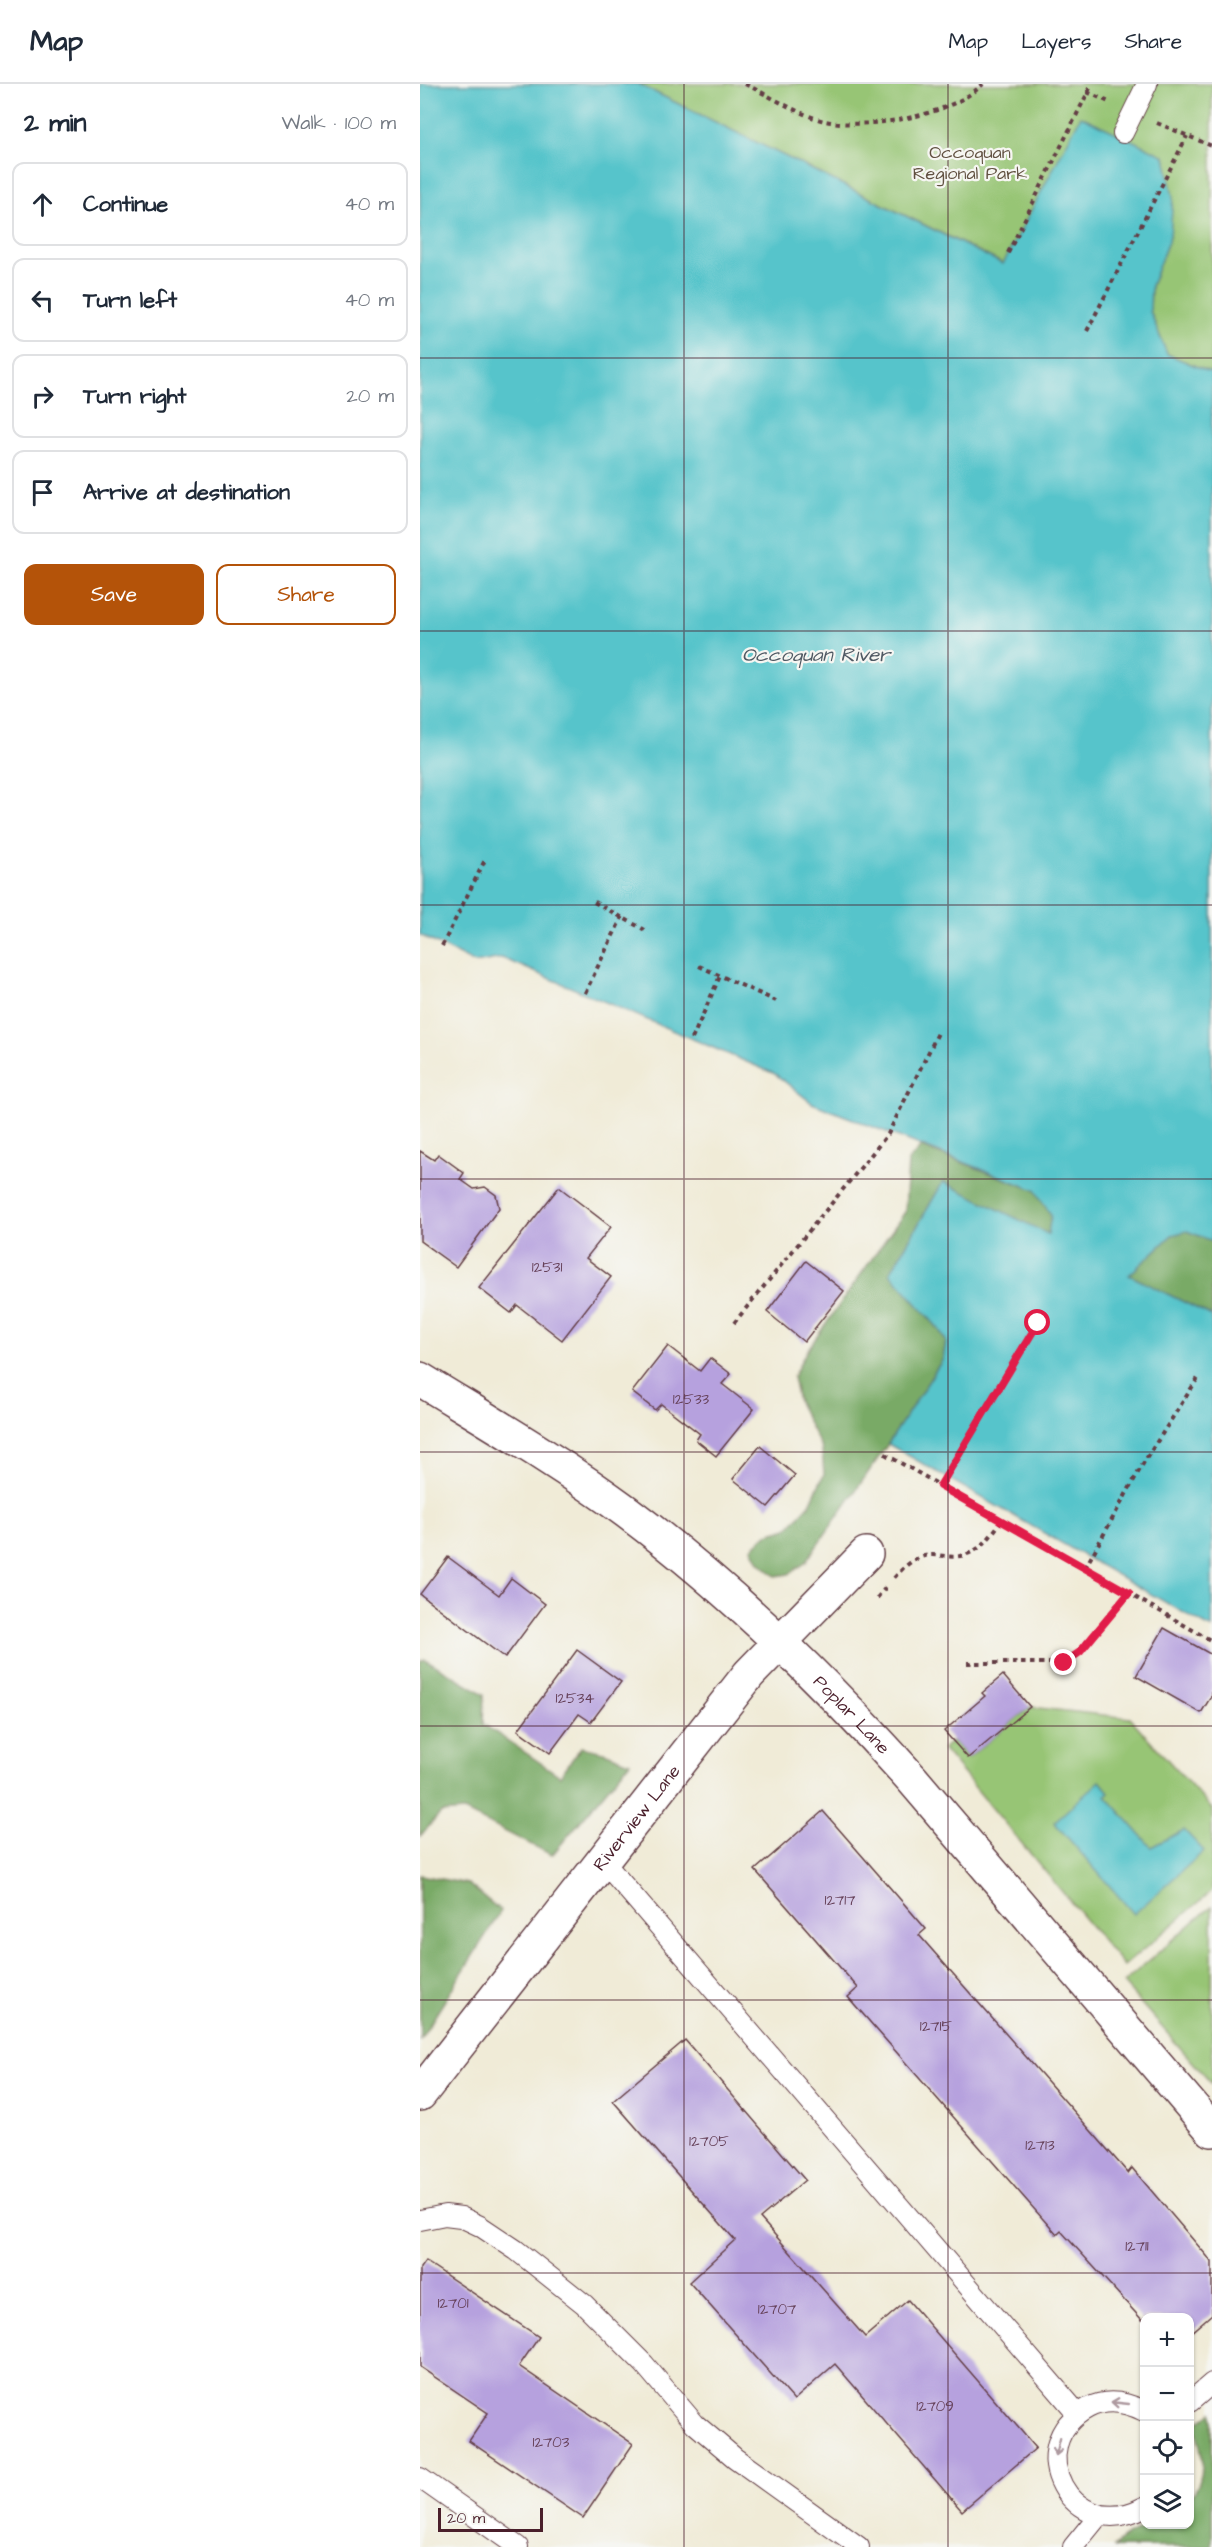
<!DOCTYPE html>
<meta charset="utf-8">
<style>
:root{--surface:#fff;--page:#f6f6f7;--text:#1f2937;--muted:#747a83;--line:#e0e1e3;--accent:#b45309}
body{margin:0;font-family:"Architects Daughter",sans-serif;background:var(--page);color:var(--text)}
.controls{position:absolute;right:18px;bottom:18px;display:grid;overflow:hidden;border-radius:12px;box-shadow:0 2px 4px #0004}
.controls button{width:54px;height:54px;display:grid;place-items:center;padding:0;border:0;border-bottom:2px solid var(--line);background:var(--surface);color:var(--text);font:30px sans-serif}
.scale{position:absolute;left:18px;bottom:15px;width:105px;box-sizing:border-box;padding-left:6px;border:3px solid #4a1f2b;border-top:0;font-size:16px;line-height:21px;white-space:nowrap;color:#4a1f2b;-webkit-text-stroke:4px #f6f6f2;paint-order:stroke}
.stop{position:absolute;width:18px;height:18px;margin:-14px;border:4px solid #e11d48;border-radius:50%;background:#fff}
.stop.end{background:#e11d48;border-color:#fff;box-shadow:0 2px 6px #0008}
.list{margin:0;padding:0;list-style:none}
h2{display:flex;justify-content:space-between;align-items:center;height:78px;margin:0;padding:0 24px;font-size:26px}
h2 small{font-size:20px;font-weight:400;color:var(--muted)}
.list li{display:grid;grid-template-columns:39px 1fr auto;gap:18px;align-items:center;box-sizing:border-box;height:84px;margin:0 12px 12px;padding:0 12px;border:2px solid var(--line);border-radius:12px}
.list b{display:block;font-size:22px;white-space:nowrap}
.list em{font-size:20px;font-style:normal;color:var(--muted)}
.actions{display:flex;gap:12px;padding:18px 24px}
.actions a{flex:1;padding:14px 0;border:2px solid var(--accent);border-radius:12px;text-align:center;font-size:21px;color:var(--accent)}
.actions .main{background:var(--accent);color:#fff}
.icon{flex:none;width:33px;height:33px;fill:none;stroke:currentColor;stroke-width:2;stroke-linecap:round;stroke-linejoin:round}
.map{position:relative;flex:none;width:792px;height:2463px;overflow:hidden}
header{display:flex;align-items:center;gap:36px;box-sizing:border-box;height:84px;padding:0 30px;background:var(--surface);border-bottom:2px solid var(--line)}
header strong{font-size:28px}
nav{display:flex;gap:33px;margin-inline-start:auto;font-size:21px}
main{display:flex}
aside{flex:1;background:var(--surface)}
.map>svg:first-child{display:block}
.green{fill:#97c574;stroke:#707250;stroke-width:1.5}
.forest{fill:#79aa66;stroke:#626448;stroke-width:1.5}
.water{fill:#57c4cb;stroke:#50727b;stroke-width:1.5}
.building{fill:#b6a1de}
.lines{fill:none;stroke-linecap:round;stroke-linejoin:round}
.lane-casing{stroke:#633e45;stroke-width:22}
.street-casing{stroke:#633e45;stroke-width:36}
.path{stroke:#633e45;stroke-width:4;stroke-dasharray:4.5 4.5;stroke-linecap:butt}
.lane{stroke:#fff;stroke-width:20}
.street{stroke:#fff;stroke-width:33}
.oneway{stroke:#ae9aa0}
.route{stroke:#e11d48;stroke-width:8}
.grid{fill:none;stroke:#4a1f2b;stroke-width:1.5;stroke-opacity:0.55}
.labels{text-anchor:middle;stroke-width:4.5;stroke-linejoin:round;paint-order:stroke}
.number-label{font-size:15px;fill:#654058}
.park-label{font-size:18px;fill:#615141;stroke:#f6f6f2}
.street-label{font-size:18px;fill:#4a1f2b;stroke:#f6f6f2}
.water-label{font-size:20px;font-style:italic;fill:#4f5963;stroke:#f6f6f2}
</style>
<header>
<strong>Map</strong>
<nav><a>Map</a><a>Layers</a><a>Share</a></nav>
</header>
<main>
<aside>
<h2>2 min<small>Walk · 100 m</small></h2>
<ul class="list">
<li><svg class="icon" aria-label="ahead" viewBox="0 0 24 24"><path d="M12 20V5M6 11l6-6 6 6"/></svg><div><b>Continue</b></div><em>40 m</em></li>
<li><svg class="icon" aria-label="left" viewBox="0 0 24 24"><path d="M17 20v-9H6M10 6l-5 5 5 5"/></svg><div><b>Turn left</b></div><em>40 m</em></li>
<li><svg class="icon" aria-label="right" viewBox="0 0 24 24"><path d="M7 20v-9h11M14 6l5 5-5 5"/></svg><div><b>Turn right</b></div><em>20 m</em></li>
<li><svg class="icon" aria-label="arrive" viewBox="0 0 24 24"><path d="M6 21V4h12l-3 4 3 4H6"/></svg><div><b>Arrive at destination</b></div></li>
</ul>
<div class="actions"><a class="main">Save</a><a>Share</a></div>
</aside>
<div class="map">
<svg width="792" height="2463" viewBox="0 0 792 2463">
<rect width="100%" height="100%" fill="#f6f6f2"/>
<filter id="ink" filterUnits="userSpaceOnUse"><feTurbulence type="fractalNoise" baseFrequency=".0167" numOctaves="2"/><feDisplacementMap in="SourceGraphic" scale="12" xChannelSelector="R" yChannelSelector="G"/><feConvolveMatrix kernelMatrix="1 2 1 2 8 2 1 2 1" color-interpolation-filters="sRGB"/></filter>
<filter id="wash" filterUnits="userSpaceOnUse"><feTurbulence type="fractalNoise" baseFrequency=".008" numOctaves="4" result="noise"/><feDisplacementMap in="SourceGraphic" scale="24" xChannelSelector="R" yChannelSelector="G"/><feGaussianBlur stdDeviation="1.35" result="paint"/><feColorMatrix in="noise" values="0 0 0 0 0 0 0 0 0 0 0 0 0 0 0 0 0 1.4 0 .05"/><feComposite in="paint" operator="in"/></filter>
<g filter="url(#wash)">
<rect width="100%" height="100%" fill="#f0ebd7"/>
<g class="green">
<polygon points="218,0 792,0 792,289 747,270 730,227 731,202 750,152 661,33 584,180"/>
<polygon points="610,1623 710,1634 792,1725 792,1807 704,1882 523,1665 533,1657 548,1674"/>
<polygon points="792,1822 792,2000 703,1899"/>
</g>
<g class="forest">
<polygon points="501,1063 615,1106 631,1131 628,1151 523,1098 470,1189 518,1244 526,1257 523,1275 468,1360 385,1479 369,1490 355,1492 339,1478 332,1464 347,1450 368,1444 390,1420 404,1390 402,1365 378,1318 373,1293 386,1268 485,1128 488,1077"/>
<polygon points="767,1147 792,1157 792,1232 709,1191 752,1151"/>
<polygon points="5,1575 64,1610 63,1640 140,1692 161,1663 184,1668 210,1678 132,1771 44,1727 21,1729 0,1752 0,1577"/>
<polygon points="0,1791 48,1800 81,1827 0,1956"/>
<path d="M792,2328v135h-98c20,-22 48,-23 76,-23v-26c18,-21 13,-47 4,-72z"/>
</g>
<g class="water">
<polygon points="0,0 218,0 583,180 661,32 745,72 753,113 750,152 731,202 730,227 747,270 792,289 792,1157 767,1147 752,1151 709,1191 792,1232 792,1545 468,1360 523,1275 526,1257 518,1244 470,1189 523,1098 628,1150 631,1131 615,1106 392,1019 355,990 82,874 55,879 0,851"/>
<polygon points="680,1697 689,1708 686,1712 731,1763 764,1746 784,1767 714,1830 634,1738"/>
</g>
<g id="blocks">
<g class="building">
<polygon points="0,1067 14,1076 18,1070 44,1089 40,1095 54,1105 65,1103 76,1111 79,1124 36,1183 0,1157"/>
<polygon points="139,1103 191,1143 166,1174 191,1193 142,1256 97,1221 91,1229 59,1204"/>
<polygon points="386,1177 424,1207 384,1258 347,1228"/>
<polygon points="248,1262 280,1287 290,1274 311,1290 302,1300 334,1325 296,1372 276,1356 280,1350 241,1320 235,1326 212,1308"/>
<polygon points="340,1362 375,1391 348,1423 313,1395"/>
<polygon points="28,1473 79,1511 91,1494 125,1520 85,1574 0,1510"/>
<polygon points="744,1544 792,1571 792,1611 781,1629 716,1592"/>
<polygon points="157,1566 201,1598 171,1638 159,1630 130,1669 98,1646"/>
<polygon points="583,1591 610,1623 548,1674 524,1647 565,1612 562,1609"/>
<polygon points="403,1727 506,1845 499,1851 708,2089 712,2084 792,2178 792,2230 770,2249 770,2234 724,2234 724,2238 641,2147 637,2151 428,1913 438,1904 335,1786"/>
<polygon points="265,1956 385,2096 340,2134 445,2253 488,2216 616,2364 542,2427 415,2280 374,2316 269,2198 315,2156 193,2017"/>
<polygon points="5,2177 119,2253 99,2282 213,2360 163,2434 49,2357 68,2329 0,2283 0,2184"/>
</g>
</g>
</g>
<g filter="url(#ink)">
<use href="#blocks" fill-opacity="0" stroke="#633e45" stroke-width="1.5"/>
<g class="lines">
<g class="lane-casing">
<g id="lane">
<polyline points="703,49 727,0"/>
<polyline points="183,1777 658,2330"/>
<polyline points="0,2136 25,2131 41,2133 60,2142 96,2166 164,2220 224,2280 275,2340 315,2374 439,2463"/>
<polyline points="770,2318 792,2299"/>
<path d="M724,2327c-18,-9 -37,-13 -56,-3 -69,37 -17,138 56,99"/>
<polyline points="0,2394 98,2463"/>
<polyline points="653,2463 679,2431"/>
</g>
</g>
<g class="street-casing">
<g id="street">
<path id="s1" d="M0,1295c70,43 141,84 207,133 103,77 200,172 285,267l300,351"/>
<path id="s2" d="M0,2010l329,-420 117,-120"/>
</g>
</g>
<g class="path">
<path d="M325,0c21,10 59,33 80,37 44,9 126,-5 158,-37"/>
<polyline points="667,8 689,18"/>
<polyline points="737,39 792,62"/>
<polyline points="588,169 672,0"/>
<polyline points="667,247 767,52"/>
<polyline points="174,818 225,846"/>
<polyline points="22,862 66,774"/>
<polyline points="279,882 356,917"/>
<polyline points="165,909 202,833"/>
<polyline points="272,955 300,892"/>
<polyline points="314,1239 468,1050 518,949"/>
<polyline points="465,1370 792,1557"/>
<polyline points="520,1402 618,1239"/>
<polyline points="665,1484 724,1378 778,1294"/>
<path d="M474,1494c38,-44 49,-7 83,-29 11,-7 17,-19 25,-28"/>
<polyline points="457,1514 467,1502"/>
<polyline points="547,1579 644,1579 659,1568 709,1509"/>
</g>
<use href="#lane" class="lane"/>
<use href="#street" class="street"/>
</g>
<defs><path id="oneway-shaft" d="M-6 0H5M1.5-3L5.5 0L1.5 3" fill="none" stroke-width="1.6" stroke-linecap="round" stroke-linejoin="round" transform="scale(1.5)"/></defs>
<g class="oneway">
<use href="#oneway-shaft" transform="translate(700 2319) rotate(-174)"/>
<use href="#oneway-shaft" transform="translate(638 2363) rotate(104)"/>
</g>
</g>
<g class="lines" filter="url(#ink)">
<polyline class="route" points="618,1239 520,1402 709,1509 660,1568 644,1579"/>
</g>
<path class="grid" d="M264,0v2463M528,0v2463M0,274h792M0,547h792M0,821h792M0,1095h792M0,1368h792M0,1642h792M0,1916h792M0,2189h792"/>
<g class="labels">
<g class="number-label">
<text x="127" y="1188">12531</text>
<text x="271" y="1320">12533</text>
<text x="155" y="1619">12534</text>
<text x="420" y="1821">12717</text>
<text x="516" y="1947">12715</text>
<text x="289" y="2062">12705</text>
<text x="620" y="2066">12713</text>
<text x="717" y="2167">12711</text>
<text x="33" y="2224">12701</text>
<text x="357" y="2230">12707</text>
<text x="515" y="2327">12709</text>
<text x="131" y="2363">12703</text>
</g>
<g class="park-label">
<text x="550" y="74">Occoquan<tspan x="550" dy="21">Regional Park</tspan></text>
</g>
<g class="street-label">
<text dy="6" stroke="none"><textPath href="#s1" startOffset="549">Poplar Lane</textPath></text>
<text dy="6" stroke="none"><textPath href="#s2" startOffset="351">Riverview Lane</textPath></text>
</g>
<g class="water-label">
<text x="396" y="577">Occoquan River</text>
</g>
</g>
</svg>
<div class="controls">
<button>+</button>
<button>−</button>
<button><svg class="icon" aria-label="locate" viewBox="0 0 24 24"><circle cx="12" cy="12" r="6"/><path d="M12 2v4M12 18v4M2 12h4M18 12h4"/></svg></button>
<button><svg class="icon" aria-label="layers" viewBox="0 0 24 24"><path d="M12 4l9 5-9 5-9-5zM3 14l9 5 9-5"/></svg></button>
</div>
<div class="scale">20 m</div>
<div class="stop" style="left:618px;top:1239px"></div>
<div class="stop end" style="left:644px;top:1579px"></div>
</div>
</main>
